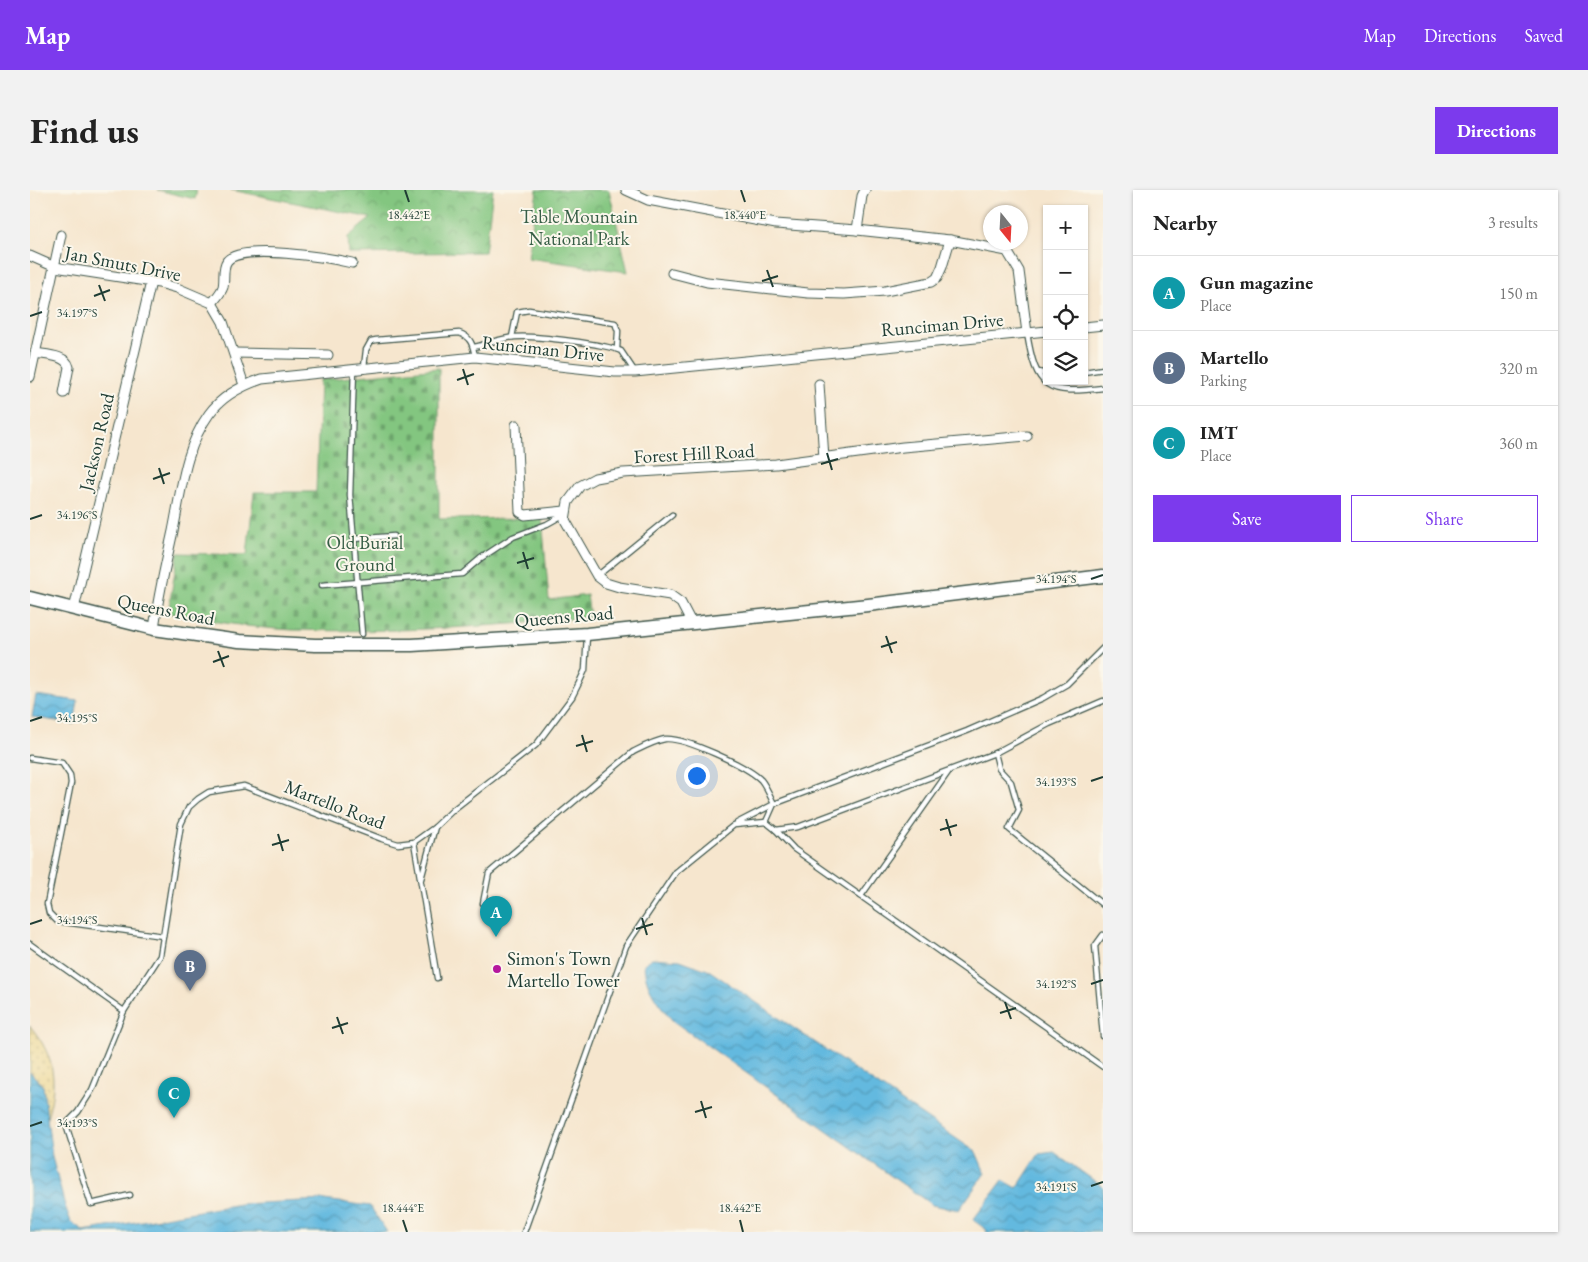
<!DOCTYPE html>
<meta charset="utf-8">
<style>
:root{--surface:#fff;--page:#f2f2f2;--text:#222;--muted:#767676;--line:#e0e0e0;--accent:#7c3aed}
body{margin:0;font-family:"EB Garamond",serif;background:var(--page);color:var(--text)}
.controls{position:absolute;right:15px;top:15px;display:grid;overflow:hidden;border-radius:0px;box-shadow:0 1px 4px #0004}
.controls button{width:45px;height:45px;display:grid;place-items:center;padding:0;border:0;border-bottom:1px solid var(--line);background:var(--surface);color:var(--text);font:25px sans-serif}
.compass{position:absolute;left:953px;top:15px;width:45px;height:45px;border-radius:50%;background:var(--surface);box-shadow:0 1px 4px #0004;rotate:162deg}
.you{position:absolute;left:666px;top:585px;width:18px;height:18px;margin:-12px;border:4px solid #fff;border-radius:50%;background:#1a73e8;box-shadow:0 0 0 8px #1a73e833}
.badge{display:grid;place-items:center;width:32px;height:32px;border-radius:50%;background:var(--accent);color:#fff;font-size:16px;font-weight:700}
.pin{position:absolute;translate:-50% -41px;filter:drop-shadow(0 1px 2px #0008)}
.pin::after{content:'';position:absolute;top:26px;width:18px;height:15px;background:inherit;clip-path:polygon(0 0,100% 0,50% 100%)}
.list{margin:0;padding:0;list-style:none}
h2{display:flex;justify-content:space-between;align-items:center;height:65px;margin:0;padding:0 20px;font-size:21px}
h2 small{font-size:16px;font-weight:400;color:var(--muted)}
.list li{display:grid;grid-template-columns:32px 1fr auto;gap:15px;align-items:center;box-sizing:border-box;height:75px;padding:0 20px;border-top:1px solid var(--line)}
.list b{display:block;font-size:19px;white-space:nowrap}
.list p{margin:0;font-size:16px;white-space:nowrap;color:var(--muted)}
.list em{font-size:16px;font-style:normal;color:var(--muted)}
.actions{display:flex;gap:10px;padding:15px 20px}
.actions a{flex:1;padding:11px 0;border:1px solid var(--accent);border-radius:0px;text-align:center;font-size:18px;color:var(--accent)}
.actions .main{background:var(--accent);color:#fff}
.icon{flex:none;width:28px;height:28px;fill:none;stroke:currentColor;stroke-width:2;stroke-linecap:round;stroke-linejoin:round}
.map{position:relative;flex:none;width:1073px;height:1042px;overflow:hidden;border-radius:0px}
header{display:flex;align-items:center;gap:30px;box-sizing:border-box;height:70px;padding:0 25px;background:var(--accent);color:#fff}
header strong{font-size:24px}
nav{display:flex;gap:28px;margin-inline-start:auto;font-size:18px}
.intro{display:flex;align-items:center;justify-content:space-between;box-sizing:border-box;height:120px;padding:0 30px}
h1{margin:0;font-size:35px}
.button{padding:12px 22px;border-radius:0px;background:var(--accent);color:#fff;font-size:18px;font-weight:700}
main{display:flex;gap:30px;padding:0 30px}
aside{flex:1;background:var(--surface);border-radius:0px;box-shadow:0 1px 4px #0004}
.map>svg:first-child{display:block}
.sand{fill:url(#sand-dots);stroke:#868c69}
.cemetery{fill:url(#cemetery-stones);stroke:#51825a}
.park{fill:url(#park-crowns);stroke:#51825a}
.pitch{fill:#83c680;stroke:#51825a}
.water{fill:url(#water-waves);stroke:#417b8a}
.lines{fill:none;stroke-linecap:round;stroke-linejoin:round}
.service-casing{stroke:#3f564b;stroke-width:7}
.minor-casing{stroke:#3f564b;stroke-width:11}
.secondary-casing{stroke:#3f564b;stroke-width:15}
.service{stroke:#fff;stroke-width:4.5}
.minor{stroke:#fff;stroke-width:9}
.secondary{stroke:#fff;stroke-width:12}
.ticks{fill:none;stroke:#1f3d34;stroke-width:2}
.poi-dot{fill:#b5179e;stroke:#fbf7ec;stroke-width:2}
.labels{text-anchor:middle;stroke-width:4;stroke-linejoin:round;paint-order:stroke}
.park-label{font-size:19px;fill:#385f47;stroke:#fbf7ec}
.street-label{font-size:19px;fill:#1f3d34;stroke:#fbf7ec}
.poi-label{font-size:19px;fill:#1f3d34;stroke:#fbf7ec;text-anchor:start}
.ticks-label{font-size:12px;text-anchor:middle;fill:#1f3d34;stroke:#fbf7ec;stroke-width:4;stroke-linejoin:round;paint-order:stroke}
</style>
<header>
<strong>Map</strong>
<nav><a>Map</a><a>Directions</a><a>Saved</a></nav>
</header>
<div class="intro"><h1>Find us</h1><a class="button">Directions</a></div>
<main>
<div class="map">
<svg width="1073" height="1042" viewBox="0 0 1073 1042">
<defs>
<pattern id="sand-dots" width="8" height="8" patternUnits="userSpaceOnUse" patternTransform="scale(1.25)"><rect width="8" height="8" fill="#eeda9e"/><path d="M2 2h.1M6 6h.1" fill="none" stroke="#ccbc89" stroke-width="1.8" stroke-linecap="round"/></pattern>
<pattern id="cemetery-stones" width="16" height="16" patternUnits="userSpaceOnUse" patternTransform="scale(1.25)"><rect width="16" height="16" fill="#83c680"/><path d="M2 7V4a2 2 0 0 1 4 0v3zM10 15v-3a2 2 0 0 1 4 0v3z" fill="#6ba26a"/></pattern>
<pattern id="park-crowns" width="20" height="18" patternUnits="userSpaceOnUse" patternTransform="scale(1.25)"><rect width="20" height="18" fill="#83c680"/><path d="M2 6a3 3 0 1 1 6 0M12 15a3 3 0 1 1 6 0" fill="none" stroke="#6ba26a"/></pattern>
<pattern id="water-waves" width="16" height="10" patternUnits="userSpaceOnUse" patternTransform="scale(1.25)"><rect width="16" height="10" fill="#63b9df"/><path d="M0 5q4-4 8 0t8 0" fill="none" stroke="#5198b6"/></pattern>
</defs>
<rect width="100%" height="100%" fill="#fbf7ec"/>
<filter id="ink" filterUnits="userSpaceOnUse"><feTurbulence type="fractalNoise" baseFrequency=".02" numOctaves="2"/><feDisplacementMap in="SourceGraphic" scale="10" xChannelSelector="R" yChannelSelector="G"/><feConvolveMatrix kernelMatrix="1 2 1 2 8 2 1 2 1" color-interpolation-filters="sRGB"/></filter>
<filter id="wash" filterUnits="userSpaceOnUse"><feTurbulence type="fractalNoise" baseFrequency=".0096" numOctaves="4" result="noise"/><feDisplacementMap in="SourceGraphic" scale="20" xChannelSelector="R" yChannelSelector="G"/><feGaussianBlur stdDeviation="1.12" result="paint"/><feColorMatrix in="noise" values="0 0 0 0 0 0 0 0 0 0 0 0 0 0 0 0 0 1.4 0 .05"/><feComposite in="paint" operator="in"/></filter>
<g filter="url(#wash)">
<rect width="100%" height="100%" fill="#f6e6ce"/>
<path class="sand" d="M0,836c26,31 28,58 16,95l-3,-35 -13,-14z"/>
<path class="cemetery" d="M409,178v151l103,-1 7,82 38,-5 3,22c-99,10 -198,16 -297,13 -42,-2 -84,-9 -125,-17l10,-60 69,2 7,-63h62l4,-112z"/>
<g class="park">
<polygon points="201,0 463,0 455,62 319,64 318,47 341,28"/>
<polygon points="507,0 579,0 598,82 498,68"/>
</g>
<polygon class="pitch" points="127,0 167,0 165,9"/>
<g class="water">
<polygon points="6,505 48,511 44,534 2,527"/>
<path d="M622,768l28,2 30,11 266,181 9,21 -26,37 -27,-5 -259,-184c-15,-18 -28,-33 -29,-57z"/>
<polygon points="0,882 13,896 22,967 35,1016 41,1032 54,1041 210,1014 294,1010 340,1016 357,1042 0,1042"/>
<polygon points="1024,962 1073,997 1073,1042 956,1042 957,1040 943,1030 973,990 987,998 1009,964"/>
</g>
</g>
<g filter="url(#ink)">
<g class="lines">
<g class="service-casing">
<g id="service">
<path d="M997,143c9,56 20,62 76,55"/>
<polyline points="482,147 487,122 499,120 585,133 588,141 587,159"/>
<path d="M444,157c13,-3 27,-9 41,-10 18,-2 90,7 106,14l14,21"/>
<path d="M334,177l2,-17 5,-9 5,-1 83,-7c12,4 14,12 16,24"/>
<polyline points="324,179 320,305 332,444"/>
<polyline points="1008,182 1017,184"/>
<polyline points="1054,182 1073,179"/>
<polyline points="323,349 364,346"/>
<polyline points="567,386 642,325"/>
<polyline points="292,395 432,384 451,368 483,347 517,334 535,324"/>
<polyline points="965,563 969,579 981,592 989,620 979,639 1073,715"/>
<polyline points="0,568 32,573 40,585 41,593 17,714 19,723 27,731 133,746"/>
<polyline points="736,632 744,614 937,541 1013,508 1037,494 1073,458"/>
<polyline points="746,640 764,659 1073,877"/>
<polyline points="384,652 407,788"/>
<polyline points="391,689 405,637"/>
<polyline points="831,706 919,581"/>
<path d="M453,713l6,-30 144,-121c10,-5 21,-11 32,-13 19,-2 82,27 96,41 5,6 9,16 13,24l-37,19"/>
<polyline points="1073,745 1065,756 1073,846"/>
<polyline points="0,754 94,821"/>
<polyline points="100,1005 61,1014 37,938 38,932 48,922 62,900 94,821 130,766 151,634 159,617 168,609 179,602 214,596 352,649 368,654 384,652 405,637 424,619 506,555 542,507 549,493 555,480 557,445"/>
<polyline points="494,1042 596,756 646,682 704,635 736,632 746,640 768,637 965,563 1019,534 1073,511"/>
</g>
</g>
<g class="minor-casing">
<g id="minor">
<polyline points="596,0 618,10 746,34 827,40 920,50 977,61 989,81 997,143"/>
<polyline points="827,40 832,6 835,0"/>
<polyline points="0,66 25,77 129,93 147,98 182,113 193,132 214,195"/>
<polyline points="642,83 677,92 778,103 814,104 855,101 901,92 907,88 912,77 920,50"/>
<path d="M182,113c4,-5 9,-10 11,-16 2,-8 -1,-19 4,-26 14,-18 103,-3 125,2"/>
<polyline points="1054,137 1073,135"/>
<path d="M5,163c11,2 31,2 34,14l-5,26"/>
<polyline points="204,163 298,165"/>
<polyline points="0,187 31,45"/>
<polyline points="789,194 794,268"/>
<polyline points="486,235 490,322 495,325 535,321"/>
<polyline points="44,419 121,92"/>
<polyline points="662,434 651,413 640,405 589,397 576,393 567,386 535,330 538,312 550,296 565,288 593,283 746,274 873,257 997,246"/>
<path d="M124,439c4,-33 12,-66 19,-98 8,-39 12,-84 36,-117 13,-18 32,-28 53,-35l213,-22 140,15h20l412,-41"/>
</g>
</g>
<g class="secondary-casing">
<polyline id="secondary" points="0,408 124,439 209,451 285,455 382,455 557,444 838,415 1073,386"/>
</g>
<use href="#service" class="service"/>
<use href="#minor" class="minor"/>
<use href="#secondary" class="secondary"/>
</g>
</g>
<path class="ticks" d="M375,0l4,12M711,0l4,12M737,80l6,17M732,91l16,-5M69,95l6,16M64,106l16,-6M0,126l12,-4M433,179l5,16M427,190l17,-6M797,263l5,17M791,274l17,-5M129,278l5,16M123,289l17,-6M0,329l12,-4M493,362l5,17M487,373l17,-5M1061,389l12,-4M856,446l6,17M851,457l16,-5M188,461l6,16M183,472l16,-6M0,531l12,-4M552,545l5,17M546,556l17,-5M1061,591l12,-4M916,629l5,17M910,640l17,-5M248,644l5,17M242,655l17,-5M612,728l5,17M0,734l12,-4M606,739l17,-5M1061,794l12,-4M975,812l6,17M970,823l16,-5M307,827l6,17M302,838l16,-5M671,911l5,17M665,922l17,-5M0,936l12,-4M1061,996l12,-4M373,1030l4,12M710,1030l3,12"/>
<circle class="poi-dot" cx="467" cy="779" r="5"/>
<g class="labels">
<g class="park-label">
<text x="549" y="33">Table Mountain<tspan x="549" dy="22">National Park</tspan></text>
<text x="335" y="359">Old Burial<tspan x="335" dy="22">Ground</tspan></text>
</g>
<g class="street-label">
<text transform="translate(93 73) rotate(11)" y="7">Jan Smuts Drive</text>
<text transform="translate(912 134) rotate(-5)" y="7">Runciman Drive</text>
<text transform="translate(513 158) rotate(6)" y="7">Runciman Drive</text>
<text transform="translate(66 252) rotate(-77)" y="7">Jackson Road</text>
<text transform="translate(664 263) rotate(-3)" y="7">Forest Hill Road</text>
<text transform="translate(136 419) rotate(11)" y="7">Queens Road</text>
<text transform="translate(534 426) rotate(-5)" y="7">Queens Road</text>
<text transform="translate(305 614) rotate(21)" y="7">Martello Road</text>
</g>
<g class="poi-label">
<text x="477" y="775">Simon's Town<tspan x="477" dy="22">Martello Tower</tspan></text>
</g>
</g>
<g class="ticks-label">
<text x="379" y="29">18.442°E</text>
<text x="715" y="29">18.440°E</text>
<text x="47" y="127">34.197°S</text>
<text x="47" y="329">34.196°S</text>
<text x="1026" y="393">34.194°S</text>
<text x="47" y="532">34.195°S</text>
<text x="1026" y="596">34.193°S</text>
<text x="47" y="734">34.194°S</text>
<text x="1026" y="798">34.192°S</text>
<text x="47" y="937">34.193°S</text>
<text x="1026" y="1001">34.191°S</text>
<text x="373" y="1022">18.444°E</text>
<text x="710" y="1022">18.442°E</text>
</g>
</svg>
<div class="controls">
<button>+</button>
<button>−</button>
<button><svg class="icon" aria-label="locate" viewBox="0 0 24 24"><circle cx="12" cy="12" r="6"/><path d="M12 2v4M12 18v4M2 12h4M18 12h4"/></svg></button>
<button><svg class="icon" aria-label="layers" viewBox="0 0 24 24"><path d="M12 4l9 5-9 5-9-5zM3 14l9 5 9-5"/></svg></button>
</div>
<svg class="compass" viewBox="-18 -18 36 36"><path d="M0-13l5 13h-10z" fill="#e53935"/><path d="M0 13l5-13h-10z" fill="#767676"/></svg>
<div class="you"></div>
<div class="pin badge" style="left:466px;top:747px;background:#0f9aa8">A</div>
<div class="pin badge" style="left:160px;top:801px;background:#5c6f8a">B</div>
<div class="pin badge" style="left:144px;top:928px;background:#0f9aa8">C</div>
</div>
<aside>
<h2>Nearby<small>3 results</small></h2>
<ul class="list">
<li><span class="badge" style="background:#0f9aa8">A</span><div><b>Gun magazine</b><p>Place</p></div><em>150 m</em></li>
<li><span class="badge" style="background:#5c6f8a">B</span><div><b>Martello</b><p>Parking</p></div><em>320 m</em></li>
<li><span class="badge" style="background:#0f9aa8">C</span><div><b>IMT</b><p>Place</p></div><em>360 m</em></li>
</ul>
<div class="actions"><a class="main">Save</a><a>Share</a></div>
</aside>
</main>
